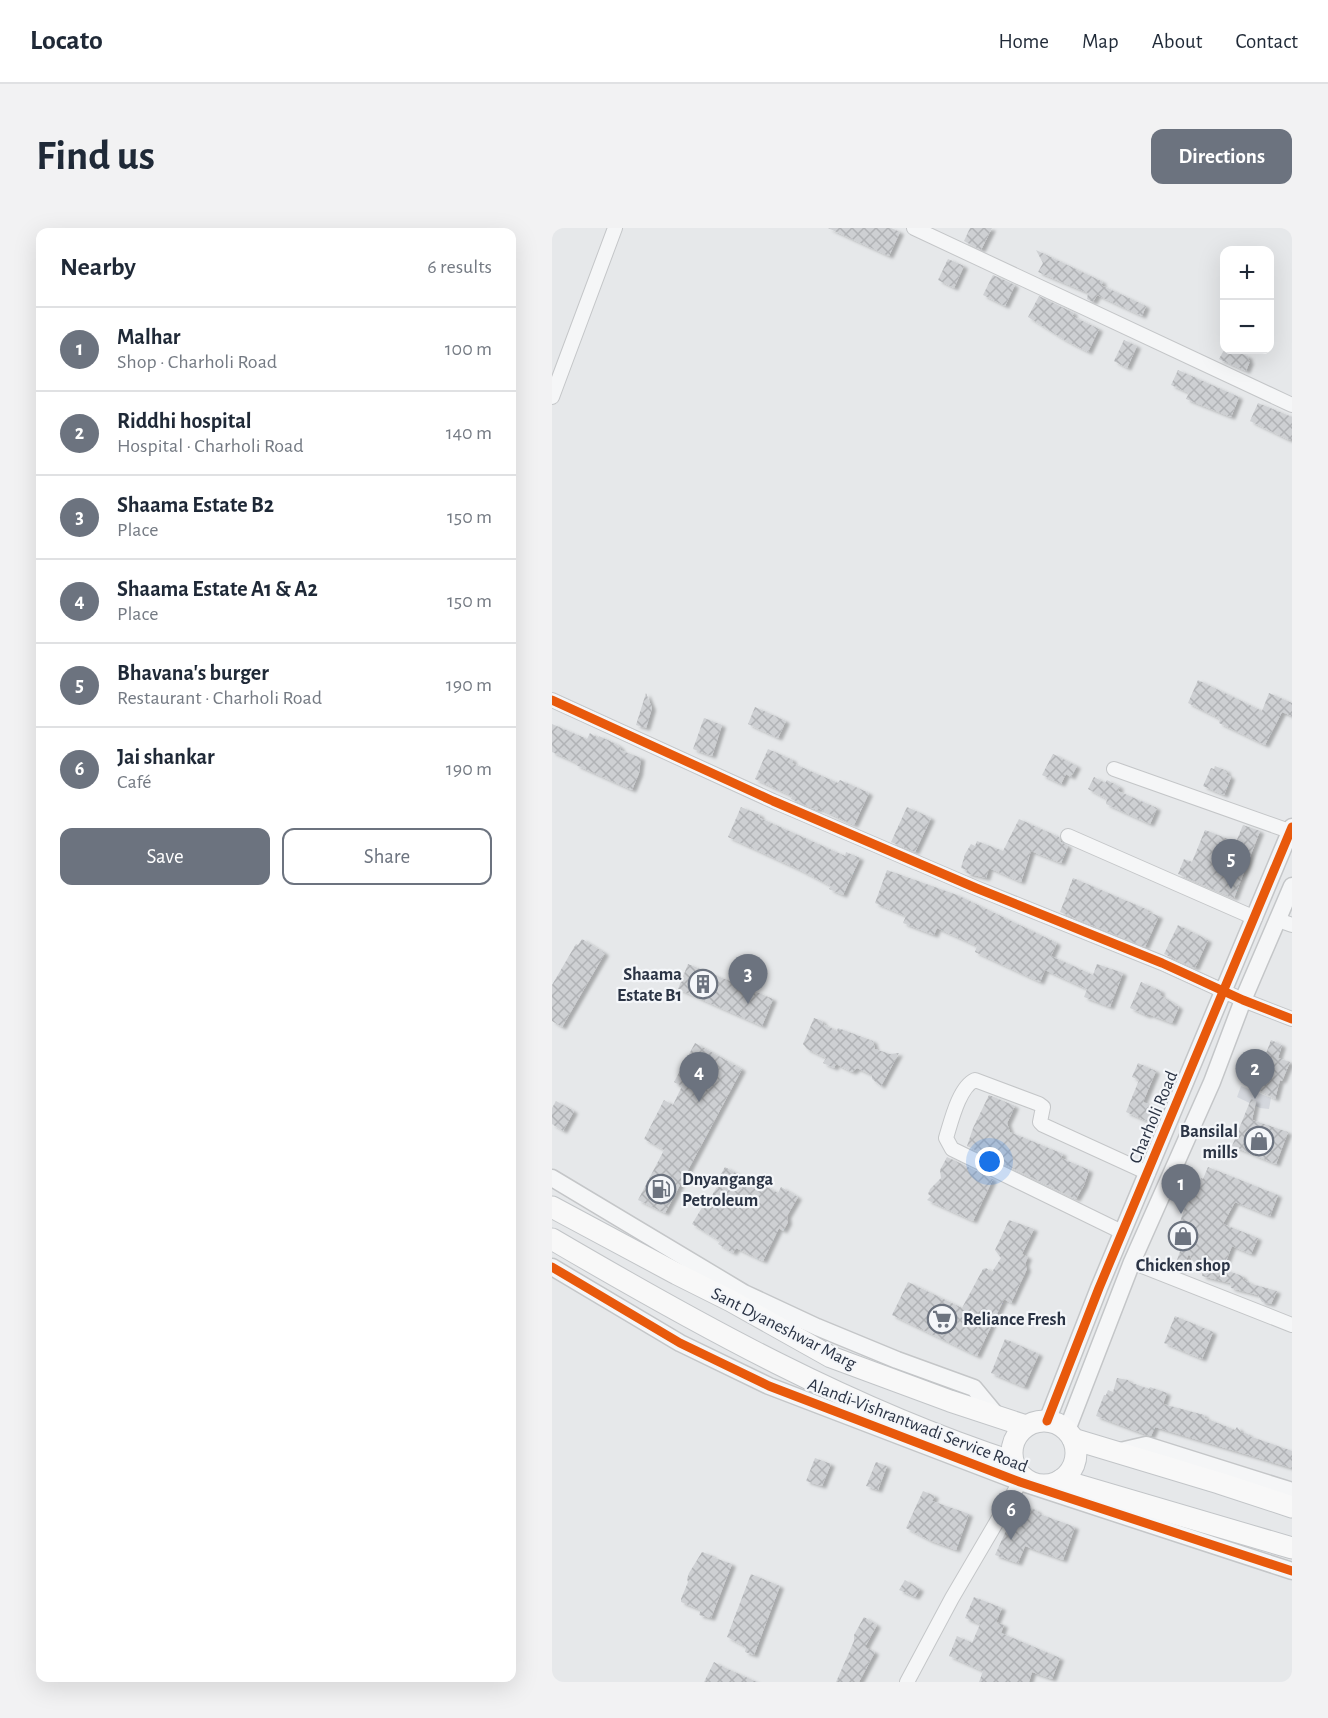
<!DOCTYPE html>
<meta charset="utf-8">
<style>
:root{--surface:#fff;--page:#f2f2f3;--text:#1f2937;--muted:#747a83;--line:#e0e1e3;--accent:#6c737f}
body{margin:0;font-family:"Alegreya Sans",sans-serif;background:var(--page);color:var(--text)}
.controls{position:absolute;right:18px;top:18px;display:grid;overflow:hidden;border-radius:12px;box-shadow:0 6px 24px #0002}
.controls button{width:54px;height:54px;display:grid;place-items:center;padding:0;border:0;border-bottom:2px solid var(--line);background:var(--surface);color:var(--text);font:30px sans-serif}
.you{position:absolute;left:438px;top:934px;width:21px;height:21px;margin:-15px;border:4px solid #fff;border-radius:50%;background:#1a73e8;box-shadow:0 0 0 9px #1a73e833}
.badge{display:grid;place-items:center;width:39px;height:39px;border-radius:50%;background:var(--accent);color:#fff;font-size:20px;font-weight:700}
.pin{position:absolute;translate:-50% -50px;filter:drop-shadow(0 2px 3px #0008)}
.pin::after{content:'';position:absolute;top:32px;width:21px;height:18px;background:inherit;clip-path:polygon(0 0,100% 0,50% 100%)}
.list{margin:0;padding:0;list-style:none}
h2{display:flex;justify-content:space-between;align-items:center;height:78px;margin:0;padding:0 24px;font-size:26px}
h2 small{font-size:20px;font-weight:400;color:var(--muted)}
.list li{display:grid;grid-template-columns:39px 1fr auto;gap:18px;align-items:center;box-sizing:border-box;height:84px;padding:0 24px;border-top:2px solid var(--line)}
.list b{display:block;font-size:22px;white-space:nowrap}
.list p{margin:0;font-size:20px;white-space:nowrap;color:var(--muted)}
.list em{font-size:20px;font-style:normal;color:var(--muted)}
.actions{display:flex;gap:12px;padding:18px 24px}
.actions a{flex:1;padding:14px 0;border:2px solid var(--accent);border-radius:12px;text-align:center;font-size:21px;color:var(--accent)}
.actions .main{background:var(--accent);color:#fff}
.map{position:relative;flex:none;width:740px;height:1454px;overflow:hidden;border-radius:12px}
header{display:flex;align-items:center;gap:36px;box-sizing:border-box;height:84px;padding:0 30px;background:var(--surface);border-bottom:2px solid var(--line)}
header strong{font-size:28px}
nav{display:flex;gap:33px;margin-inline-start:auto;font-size:21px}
.intro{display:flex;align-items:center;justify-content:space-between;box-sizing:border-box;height:144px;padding:0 36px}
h1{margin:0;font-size:42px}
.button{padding:15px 27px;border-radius:12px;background:var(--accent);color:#fff;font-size:21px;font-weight:700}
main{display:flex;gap:36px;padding:0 36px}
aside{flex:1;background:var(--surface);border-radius:12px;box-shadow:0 6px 24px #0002}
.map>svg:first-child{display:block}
.built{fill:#d4d7dd}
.building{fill:url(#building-cross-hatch);filter:url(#shadow)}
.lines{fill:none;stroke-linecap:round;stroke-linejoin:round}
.minor-casing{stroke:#c4c6c8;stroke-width:16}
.tertiary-casing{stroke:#c4c6c8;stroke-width:19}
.primary-casing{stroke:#c2c5c8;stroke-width:23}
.minor{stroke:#f5f6f7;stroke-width:14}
.tertiary{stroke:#f5f6f7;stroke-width:16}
.primary{stroke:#f8f8f8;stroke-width:21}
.cycleway-casing{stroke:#f4f6f9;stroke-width:13}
.cycleway{stroke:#e8590c;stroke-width:9}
.labels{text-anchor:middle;stroke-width:4.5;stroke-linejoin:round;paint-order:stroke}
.poi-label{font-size:18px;font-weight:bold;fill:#2b3445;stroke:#f4f6f9;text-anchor:end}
.street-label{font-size:18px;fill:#2b3445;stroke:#f4f6f9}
</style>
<header>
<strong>Locato</strong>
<nav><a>Home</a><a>Map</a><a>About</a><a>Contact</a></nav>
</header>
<div class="intro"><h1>Find us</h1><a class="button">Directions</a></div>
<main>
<aside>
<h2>Nearby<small>6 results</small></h2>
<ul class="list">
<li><span class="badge">1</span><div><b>Malhar</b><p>Shop · Charholi Road</p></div><em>100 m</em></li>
<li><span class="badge">2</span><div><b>Riddhi hospital</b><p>Hospital · Charholi Road</p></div><em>140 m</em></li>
<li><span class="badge">3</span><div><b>Shaama Estate B2</b><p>Place</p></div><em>150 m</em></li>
<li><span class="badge">4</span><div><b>Shaama Estate A1 &amp; A2</b><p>Place</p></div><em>150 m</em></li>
<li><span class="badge">5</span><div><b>Bhavana's burger</b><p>Restaurant · Charholi Road</p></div><em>190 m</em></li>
<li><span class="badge">6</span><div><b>Jai shankar</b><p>Café</p></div><em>190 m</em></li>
</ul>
<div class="actions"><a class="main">Save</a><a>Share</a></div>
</aside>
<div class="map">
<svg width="740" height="1454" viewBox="0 0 740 1454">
<defs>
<pattern id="building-cross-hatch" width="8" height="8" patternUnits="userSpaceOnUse" patternTransform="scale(1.5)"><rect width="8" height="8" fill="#ced0d3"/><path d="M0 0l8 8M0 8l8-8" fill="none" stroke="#b1b3b6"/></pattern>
<filter id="shadow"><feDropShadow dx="4" dy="2.5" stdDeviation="1.5" flood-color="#0004"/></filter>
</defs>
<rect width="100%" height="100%" fill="#e6e8ea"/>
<polygon class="built" points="689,858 719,870 717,881 708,880 685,869"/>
<g class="building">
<polygon points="276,0 339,0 348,4 337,28"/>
<polygon points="418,0 440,0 429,22 412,13"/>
<polygon points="484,22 551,54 549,57 594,78 590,88 545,67 541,74 535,71 536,65 486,44 491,35"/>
<polygon points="396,31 412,38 402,60 386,52"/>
<polygon points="441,47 463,57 453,78 431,67"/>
<polygon points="487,68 522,85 520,88 547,101 536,124 511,111 476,89"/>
<polygon points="572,112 585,118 575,140 562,133"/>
<polygon points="672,122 681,122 697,129 696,132 698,133 694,143 667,131"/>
<polygon points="626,142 687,169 679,189 634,171 637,165 619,157"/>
<polygon points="706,175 740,189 740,212 735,211 698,193"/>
<polygon points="646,452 710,483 717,465 740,475 740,488 730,484 713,517 667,495 668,491 636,475"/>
<polygon points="94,465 100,480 94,500 84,497"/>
<polygon points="203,479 234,493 226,510 196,496"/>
<polygon points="152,490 170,497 160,528 141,521"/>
<polygon points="0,496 35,511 38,505 46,510 47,508 64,516 69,520 68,522 89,530 87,545 80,562 24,537 25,535 0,524"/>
<polygon points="216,521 241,532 240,535 286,555 288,552 317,565 302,597 266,580 265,582 239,571 240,568 203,551"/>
<polygon points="501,526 525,538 519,549 514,546 509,556 490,547"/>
<polygon points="663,538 675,543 674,546 679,549 672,567 651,558 659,540 662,541"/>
<polygon points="542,549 553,555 555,552 568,559 566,563 605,580 598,596 554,576 555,571 536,561"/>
<polygon points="189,579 208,587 208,590 293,628 294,624 308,630 291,667 277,661 279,658 246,641 176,609"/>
<polygon points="355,579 379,590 363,624 339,614"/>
<polygon points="467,591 507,609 509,614 516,618 509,635 479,623 469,654 437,640 434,650 414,645 415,642 409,640 413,626 419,616 423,618 425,613 451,623"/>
<polygon points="691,597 708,603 682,670 626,646 632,631 640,634 653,602 684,614"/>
<polygon points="335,642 405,667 505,715 499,728 541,747 545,736 571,745 558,779 532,769 535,761 493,742 488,754 423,724 425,718 385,700 382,707 351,695 354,688 323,675"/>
<polygon points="521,650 596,682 596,684 607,688 593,719 508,684"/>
<polygon points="626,697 656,712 643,740 612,726"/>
<polygon points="30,711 53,725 10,799 0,793 0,757 24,716 26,717"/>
<polygon points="136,736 221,771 210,798 126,761"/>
<polygon points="589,754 609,763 608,767 627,779 620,795 596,786 596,788 578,780"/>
<polygon points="262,790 270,793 271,796 285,803 286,800 321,813 323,821 338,826 347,825 329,858 320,851 320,847 305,840 300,844 284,836 282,840 271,835 274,830 255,821 251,816"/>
<polygon points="719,812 730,817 726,830 738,834 730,853 728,852 723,871 693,854 697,843 706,847"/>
<polygon points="143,815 190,841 113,985 86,972 112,922 92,911 112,872 121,877 130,858 122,854"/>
<polygon points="586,835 604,843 591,874 603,879 597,894 574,884 587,852 580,849"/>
<polygon points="437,867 463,878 455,895 458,904 511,926 509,930 537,942 532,957 524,971 415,918 421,900"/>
<polygon points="699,871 704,873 700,892 736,904 724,936 680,918"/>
<polygon points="4,873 22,883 11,903 0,896 0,880"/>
<polygon points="395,929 441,951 421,993 375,972 379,968 376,966 378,961 389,950 388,942"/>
<polygon points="173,939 198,953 200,951 226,965 229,959 246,969 235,988 236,994 231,1003 227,1000 211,1033 184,1020 181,1025 166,1016 168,1013 140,996 154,973 156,974 169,952 166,951"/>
<polygon points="656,939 726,967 718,988 683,974 671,996 706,1010 699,1026 680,1018 671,1041 690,1048 692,1052 700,1056 725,1063 719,1076 710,1074 706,1067 679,1060 678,1055 650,1048 651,1042 645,1041 637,1026 628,1043 622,1041 634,1005 631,1004 634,997 628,994 634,976 642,961 644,962 649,950 651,951"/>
<polygon points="457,992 482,1001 470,1026 476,1029 473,1036 475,1041 459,1075 452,1071 425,1128 340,1087 356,1054 410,1080 431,1041 434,1040 440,1044 449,1030 443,1022"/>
<polygon points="623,1088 661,1104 650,1131 612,1115"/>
<polygon points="453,1111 487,1126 472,1159 439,1145"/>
<polygon points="565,1150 576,1152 577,1154 597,1161 598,1159 615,1165 611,1176 652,1187 653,1190 683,1202 685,1199 689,1204 696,1206 697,1208 740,1223 740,1240 603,1199 599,1208 595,1207 544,1188 552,1167 554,1167 556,1162 561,1164"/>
<polygon points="263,1230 279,1236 270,1258 254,1253"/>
<polygon points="324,1234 335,1238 326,1262 314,1258"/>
<polygon points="371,1263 383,1268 380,1273 417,1286 404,1322 377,1312 354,1300"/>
<polygon points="471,1277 486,1283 485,1285 523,1299 511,1332 473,1318 466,1335 443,1327 458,1294 463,1296"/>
<polygon points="150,1324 161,1328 160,1329 180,1336 159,1390 147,1387 149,1382 129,1374 129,1371 136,1354 135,1351 137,1345"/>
<polygon points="199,1346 228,1358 202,1427 193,1424 194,1419 175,1409"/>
<polygon points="353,1352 368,1361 363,1369 347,1362"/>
<polygon points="422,1369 450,1380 444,1394 452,1397 449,1405 508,1430 500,1451 480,1444 477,1454 427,1454 431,1443 397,1428 405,1408 420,1415 428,1396 413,1390"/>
<polygon points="312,1389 325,1397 313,1419 323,1424 307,1454 284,1454 302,1413 302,1407"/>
<polygon points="162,1434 169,1438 205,1454 152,1454"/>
</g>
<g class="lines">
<g class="minor-casing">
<g id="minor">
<polyline points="362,0 740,177"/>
<polyline points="0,169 63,0"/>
<polyline points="0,472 221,573 424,660 610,735 691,772 740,791"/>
<polyline points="562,541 740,604"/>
<polyline points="516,608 703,690"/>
<polyline points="726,692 740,697"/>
<path d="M570,1004l-170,-83 -6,-11c5,-16 13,-51 29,-58l64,24 4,3 -3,15 3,3 105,48"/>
<polyline points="580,1034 740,1097"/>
<polyline points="355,1454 400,1370 471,1249"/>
</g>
</g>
<g class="tertiary-casing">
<g id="tertiary">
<polyline points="0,950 192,1065 265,1099 345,1132 422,1160 446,1189"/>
<polyline points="0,1039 128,1115 217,1158 468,1254 740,1343"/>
<polyline points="495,1193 547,1060 740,599"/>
<polyline points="515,1202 580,1034 660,854 691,772 740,658"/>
<polyline points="564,1224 594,1217 740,1263"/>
</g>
</g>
<g class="primary-casing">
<g id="primary">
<polyline points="0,979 125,1046 179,1073 279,1129 398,1173 474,1198"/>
<path d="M0,1011c147,86 298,170 461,223"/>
<circle cx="492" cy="1225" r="32"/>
<polyline points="521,1211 667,1255 740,1279"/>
<polyline points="509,1252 740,1320"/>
</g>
</g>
<use href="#minor" class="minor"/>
<use href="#tertiary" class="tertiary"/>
<use href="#primary" class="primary"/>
<g class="cycleway-casing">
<g id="cycleway">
<polyline points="0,472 221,573 424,660 610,735 691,772 740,791"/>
<polyline points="0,1039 128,1115 217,1158 468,1254 740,1343"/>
<polyline points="495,1193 547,1060 740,599"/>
</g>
</g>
<use href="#cycleway" class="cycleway"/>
</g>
<defs>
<g id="building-ring" transform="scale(1.5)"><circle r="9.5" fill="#f4f6f9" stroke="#6c737f" stroke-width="1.5"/><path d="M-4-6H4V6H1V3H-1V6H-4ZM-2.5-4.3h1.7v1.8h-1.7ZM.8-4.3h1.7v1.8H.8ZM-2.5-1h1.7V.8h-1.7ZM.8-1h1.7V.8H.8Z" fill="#6c737f"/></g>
<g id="shop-ring" transform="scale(1.5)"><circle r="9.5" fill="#f4f6f9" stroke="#6c737f" stroke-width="1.5"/><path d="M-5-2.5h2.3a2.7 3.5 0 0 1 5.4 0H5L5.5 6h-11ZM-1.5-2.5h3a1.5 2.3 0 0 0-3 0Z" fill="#6c737f"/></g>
<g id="fuel-ring" transform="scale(1.5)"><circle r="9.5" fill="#f4f6f9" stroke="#6c737f" stroke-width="1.5"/><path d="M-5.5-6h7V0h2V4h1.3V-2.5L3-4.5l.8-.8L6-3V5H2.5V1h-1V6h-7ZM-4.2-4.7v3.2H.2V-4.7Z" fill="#6c737f"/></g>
<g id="supermarket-ring" transform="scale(1.5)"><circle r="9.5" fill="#f4f6f9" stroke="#6c737f" stroke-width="1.5"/><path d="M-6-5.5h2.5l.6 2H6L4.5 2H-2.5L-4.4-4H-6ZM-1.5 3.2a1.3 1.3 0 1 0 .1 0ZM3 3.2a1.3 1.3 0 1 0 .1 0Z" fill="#6c737f"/></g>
</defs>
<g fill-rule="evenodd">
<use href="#building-ring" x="151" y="756"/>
<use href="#shop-ring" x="707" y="913"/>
<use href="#fuel-ring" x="109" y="961"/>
<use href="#shop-ring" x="631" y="1008"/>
<use href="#supermarket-ring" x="390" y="1091"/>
</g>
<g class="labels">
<g class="poi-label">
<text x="130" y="752">Shaama<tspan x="130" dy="21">Estate B1</tspan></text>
<text x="686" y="909">Bansilal<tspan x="686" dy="21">mills</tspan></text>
<text x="130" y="957" text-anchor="start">Dnyanganga<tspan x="130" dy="21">Petroleum</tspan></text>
<text x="631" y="1043" text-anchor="middle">Chicken shop</text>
<text x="411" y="1097" text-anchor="start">Reliance Fresh</text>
</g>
<g class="street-label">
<text transform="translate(601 889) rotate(-67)" y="6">Charholi Road</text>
<text transform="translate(232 1100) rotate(27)" y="6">Sant Dyaneshwar Marg</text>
<text transform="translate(366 1197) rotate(21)" y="6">Alandi-Vishrantwadi Service Road</text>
</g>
</g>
</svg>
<div class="controls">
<button>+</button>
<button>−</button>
</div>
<div class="you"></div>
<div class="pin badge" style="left:629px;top:986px">1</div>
<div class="pin badge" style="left:703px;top:871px">2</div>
<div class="pin badge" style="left:196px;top:776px">3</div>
<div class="pin badge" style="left:147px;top:874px">4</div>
<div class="pin badge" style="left:679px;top:661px">5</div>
<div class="pin badge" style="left:459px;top:1312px">6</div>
</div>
</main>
